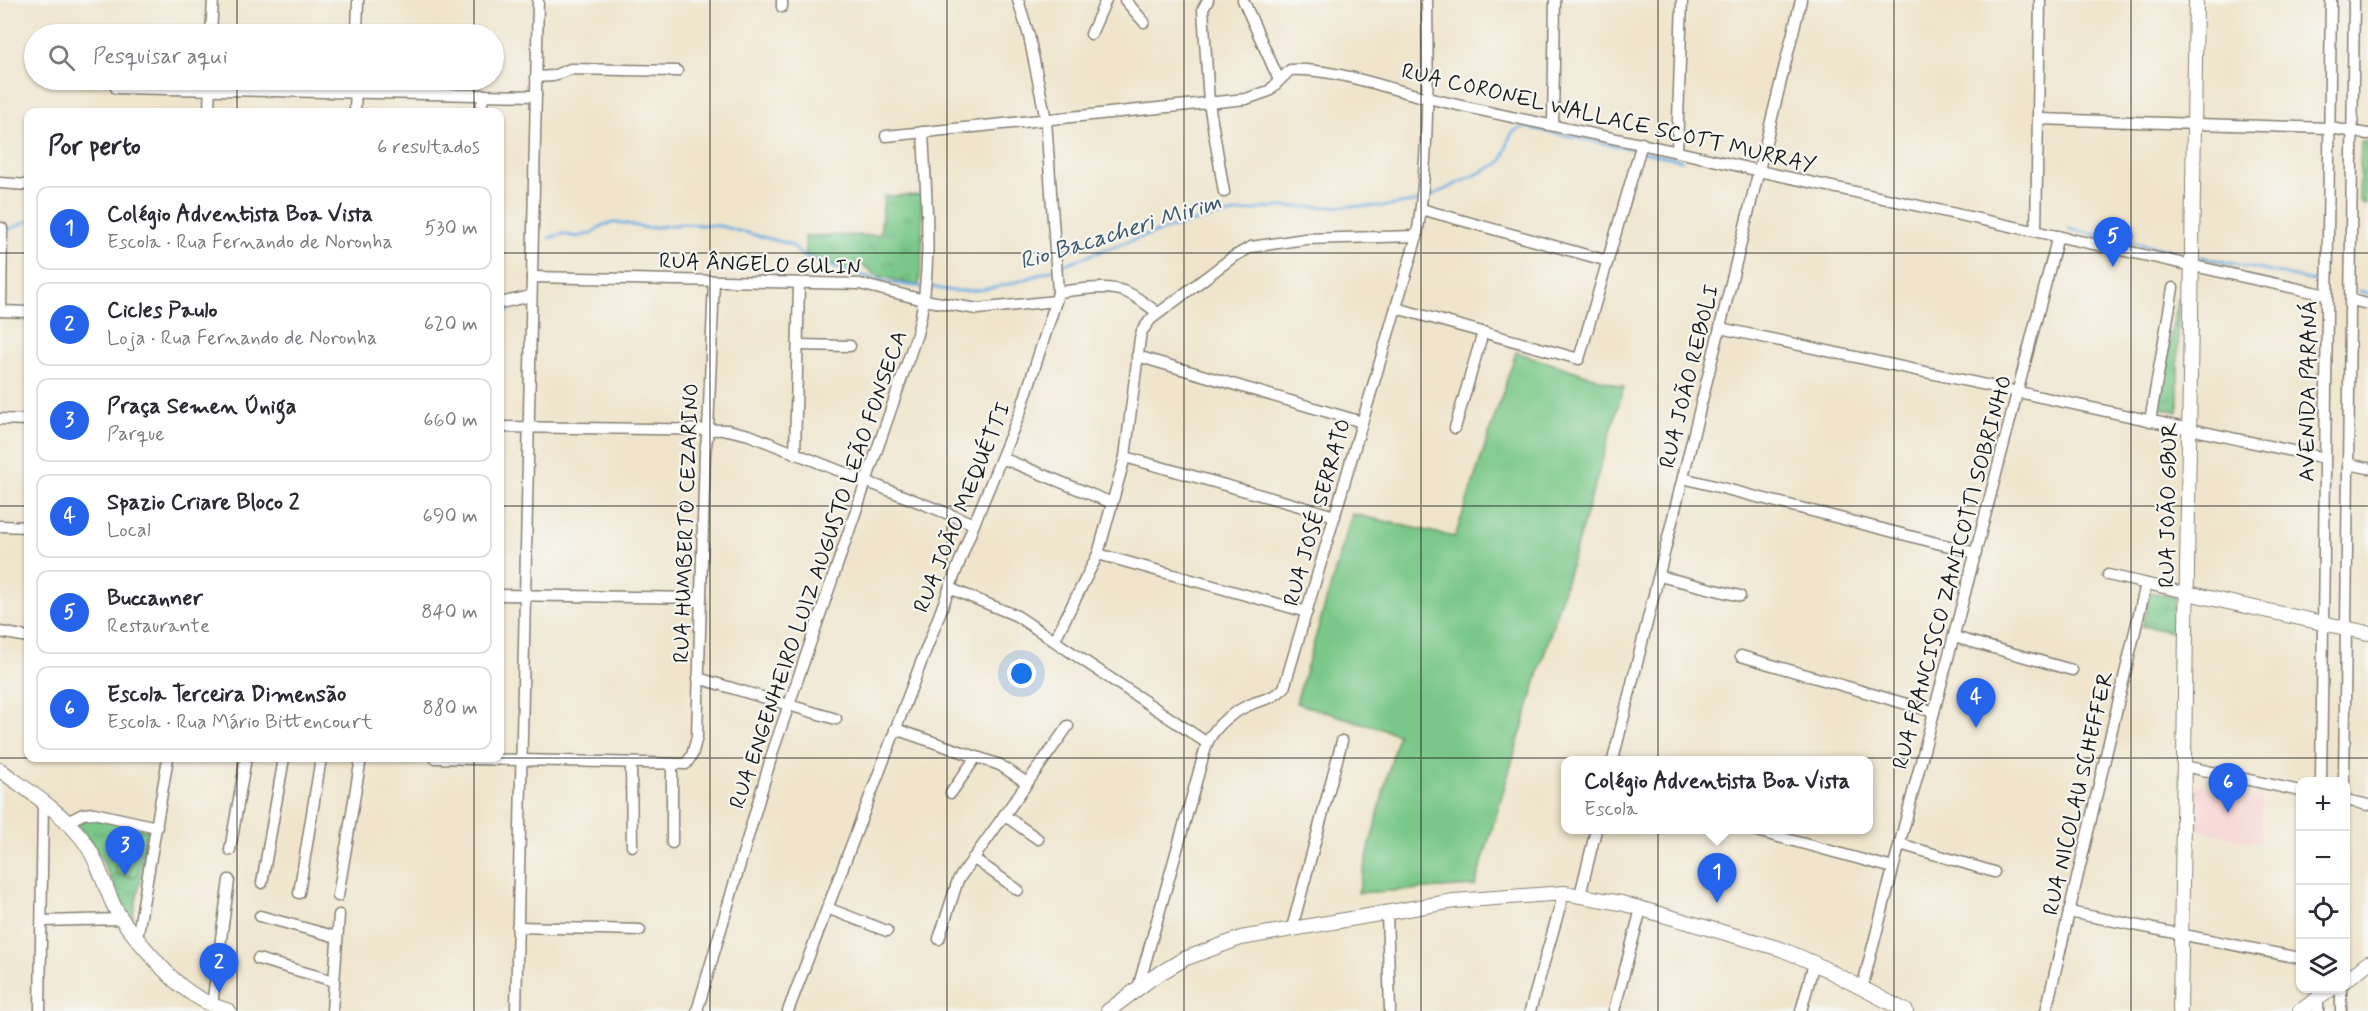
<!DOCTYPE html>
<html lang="pt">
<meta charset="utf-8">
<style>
:root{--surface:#fff;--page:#f2f2f3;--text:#2b2b33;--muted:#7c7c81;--line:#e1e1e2;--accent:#2563eb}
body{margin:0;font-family:Mynerve,sans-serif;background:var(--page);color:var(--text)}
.controls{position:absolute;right:18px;bottom:18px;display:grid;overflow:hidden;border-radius:12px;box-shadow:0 2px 4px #0004}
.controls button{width:54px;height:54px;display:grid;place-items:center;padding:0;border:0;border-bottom:2px solid var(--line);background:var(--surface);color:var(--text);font:30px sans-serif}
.you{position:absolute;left:1022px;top:674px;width:21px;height:21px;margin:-15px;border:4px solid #fff;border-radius:50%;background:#1a73e8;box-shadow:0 0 0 9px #1a73e833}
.badge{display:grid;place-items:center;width:39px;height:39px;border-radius:50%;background:var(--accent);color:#fff;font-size:20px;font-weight:700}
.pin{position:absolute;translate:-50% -50px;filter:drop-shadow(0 2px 3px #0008)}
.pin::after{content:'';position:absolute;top:32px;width:21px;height:18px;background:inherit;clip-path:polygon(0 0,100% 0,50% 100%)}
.popup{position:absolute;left:1561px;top:756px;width:312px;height:78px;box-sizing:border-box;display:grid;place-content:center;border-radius:12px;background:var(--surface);filter:drop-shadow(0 2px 4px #0005);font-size:20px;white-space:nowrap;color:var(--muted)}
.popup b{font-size:22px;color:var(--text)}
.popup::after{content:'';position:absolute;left:50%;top:100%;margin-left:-12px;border:12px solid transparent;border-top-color:var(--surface)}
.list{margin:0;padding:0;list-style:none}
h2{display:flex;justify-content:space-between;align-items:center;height:78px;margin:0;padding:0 24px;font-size:26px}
h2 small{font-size:20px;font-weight:400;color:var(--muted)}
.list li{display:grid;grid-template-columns:39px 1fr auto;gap:18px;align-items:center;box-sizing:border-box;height:84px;margin:0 12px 12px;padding:0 12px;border:2px solid var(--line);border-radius:12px}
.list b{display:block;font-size:22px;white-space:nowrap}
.list p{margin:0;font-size:20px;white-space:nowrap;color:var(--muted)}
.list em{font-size:20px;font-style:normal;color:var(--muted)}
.icon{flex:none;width:33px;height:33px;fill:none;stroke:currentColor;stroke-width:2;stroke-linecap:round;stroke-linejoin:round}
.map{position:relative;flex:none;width:2368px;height:1011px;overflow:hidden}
.search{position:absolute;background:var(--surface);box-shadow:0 2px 4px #0004;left:24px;top:24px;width:480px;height:66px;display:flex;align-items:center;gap:15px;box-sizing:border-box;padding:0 21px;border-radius:33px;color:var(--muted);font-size:22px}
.panel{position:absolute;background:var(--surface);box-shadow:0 2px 4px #0004;left:24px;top:108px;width:480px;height:654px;border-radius:12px}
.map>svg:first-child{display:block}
.built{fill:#f7d0cd}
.grass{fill:url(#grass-tufts);stroke:#4a7252;stroke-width:1.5}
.pitch{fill:#79c889;stroke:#4a7252;stroke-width:1.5}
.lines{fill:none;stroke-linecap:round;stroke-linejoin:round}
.stream{stroke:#6eafe2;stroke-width:3}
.minor-casing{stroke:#868074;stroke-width:13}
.major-casing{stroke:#868074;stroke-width:16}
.minor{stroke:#fff;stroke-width:10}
.major{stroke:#fff;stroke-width:14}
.grid{fill:none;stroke:#1c1c1c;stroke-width:1.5;stroke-opacity:0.55}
.labels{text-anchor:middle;stroke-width:4.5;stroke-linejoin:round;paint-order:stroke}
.street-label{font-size:22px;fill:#1c1c1c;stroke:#f6f6f2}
.water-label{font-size:24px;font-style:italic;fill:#3d576b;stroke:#f6f6f2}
</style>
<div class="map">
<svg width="2368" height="1011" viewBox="0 0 2368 1011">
<defs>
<pattern id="grass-tufts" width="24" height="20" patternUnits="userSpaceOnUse" patternTransform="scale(1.5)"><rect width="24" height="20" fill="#79c889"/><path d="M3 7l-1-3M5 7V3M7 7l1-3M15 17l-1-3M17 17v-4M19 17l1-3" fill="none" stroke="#68ab76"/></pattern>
</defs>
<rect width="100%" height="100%" fill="#f6f6f2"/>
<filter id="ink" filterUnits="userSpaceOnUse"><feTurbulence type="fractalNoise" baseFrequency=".0167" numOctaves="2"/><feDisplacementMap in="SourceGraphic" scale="12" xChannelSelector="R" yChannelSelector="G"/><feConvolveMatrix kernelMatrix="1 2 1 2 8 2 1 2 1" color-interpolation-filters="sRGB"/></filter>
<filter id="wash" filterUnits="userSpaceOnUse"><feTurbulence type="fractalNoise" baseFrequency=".008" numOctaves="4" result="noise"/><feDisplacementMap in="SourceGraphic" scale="24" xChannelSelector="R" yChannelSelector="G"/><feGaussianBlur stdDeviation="1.35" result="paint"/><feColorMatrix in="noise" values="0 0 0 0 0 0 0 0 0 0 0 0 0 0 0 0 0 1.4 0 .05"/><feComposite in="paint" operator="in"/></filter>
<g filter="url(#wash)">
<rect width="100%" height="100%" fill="#f0e5cc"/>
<polygon class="built" points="2196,785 2262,797 2260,843 2196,829"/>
<g class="grass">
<polygon points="2361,141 2368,142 2366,205 2362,204 2359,199"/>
<polygon points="922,195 922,258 919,286 876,275 864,266 860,265 849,269 806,256 805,236 880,235 884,196"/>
<polygon points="2178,297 2178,412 2158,407"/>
<polygon points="2150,592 2174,597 2173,632 2142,626"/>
<polygon points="92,818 151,829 132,921 99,855 77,823"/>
</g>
<g class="pitch">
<polygon points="1516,352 1624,387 1475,886 1358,893 1398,734 1296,703 1352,514 1455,537"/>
<polygon points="124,828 147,831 136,878 115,874"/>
</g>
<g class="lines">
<g class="stream">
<polyline points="1642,152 1682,160"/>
<path d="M1425,199l75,-36c12,-15 2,-33 26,-36l110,23"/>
<polyline points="5,229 8,230 28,221"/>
<polyline points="2069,229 2173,251"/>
<polyline points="549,238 563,234 577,237 592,233 603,225 617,222 647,228 684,224 720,226 786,243 793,246 802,256 852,273 891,283 923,287"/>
<polyline points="2201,257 2318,282"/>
<path d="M1060,266c58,-21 120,-45 181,-54 18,-2 32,-7 50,-5l97,-1 31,-5"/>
<path d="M929,287c11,1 22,5 33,4 31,0 63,-11 92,-22"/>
<polyline points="2360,291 2368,293"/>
<polyline points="500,315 516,306"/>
</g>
</g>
</g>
<g filter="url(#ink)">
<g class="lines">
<g class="minor-casing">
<g id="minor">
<polyline points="782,0 782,7"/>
<polyline points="1125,0 1144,22"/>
<polyline points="1208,0 1203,9 1209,103 1224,192"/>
<polyline points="1243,0 1279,80"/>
<polyline points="211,34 213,0"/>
<polyline points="357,34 358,0"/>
<polyline points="1091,34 1106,0"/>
<polyline points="536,77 553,76 570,69 677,71"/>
<polyline points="116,88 536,96"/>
<polyline points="209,112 210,80"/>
<polyline points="355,112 356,80"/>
<polyline points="480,112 484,95"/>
<polyline points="2038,119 2330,128 2368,134"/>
<polyline points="1553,124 1555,0"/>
<path d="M886,136l360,-37 23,-8 21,-21c44,-2 95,18 138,28 110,27 221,45 331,73l568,124"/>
<polyline points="1677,150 1682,0"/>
<polyline points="0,183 28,185"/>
<polyline points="1421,209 1608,261"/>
<polyline points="2036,231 2040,0"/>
<polyline points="532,277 860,284 924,300 977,309 1056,301"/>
<path d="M1058,292c21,-2 48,-8 68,0 12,5 22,14 32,21"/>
<polyline points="2351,300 2368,304"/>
<polyline points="500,303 531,296"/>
<polyline points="1396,308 1579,359 1642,143"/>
<polyline points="0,311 28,312"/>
<polyline points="1,311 2,228"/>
<polyline points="1720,328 2325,458"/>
<polyline points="798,345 850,346"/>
<polyline points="1137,356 1362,422"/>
<polyline points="0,419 28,420"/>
<polyline points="2150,421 2173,288"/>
<polyline points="500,427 728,430 749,435 974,524"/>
<polyline points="1455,428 1483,332"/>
<polyline points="795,454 799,283"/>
<polyline points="1125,457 1335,516"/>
<polyline points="1002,458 1112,503"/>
<polyline points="2348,464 2368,468"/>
<polyline points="1683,478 1976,553"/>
<polyline points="0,526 28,527"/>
<polyline points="1098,554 1307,612"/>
<polyline points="2108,575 2187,593"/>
<polyline points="1659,576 1740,596"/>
<polyline points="949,588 1017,616 1207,743"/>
<polyline points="500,595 701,598"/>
<polyline points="0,632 28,637"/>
<polyline points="1954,637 2072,670"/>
<polyline points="1055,639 1098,554 1125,457 1140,338 1142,331 1151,319 1233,257 1251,247 1305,239 1417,236"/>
<polyline points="1741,656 1934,712"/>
<polyline points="698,678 836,719"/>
<polyline points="895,729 1000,765 1027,783"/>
<polyline points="435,758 686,764 692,755 697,737 705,452 708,431 714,281"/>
<polyline points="1613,760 1801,0"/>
<polyline points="631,763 632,846"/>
<polyline points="672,764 672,843"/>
<polyline points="2184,766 2300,791"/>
<polyline points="2321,782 2331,0"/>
<polyline points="2344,782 2354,0"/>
<polyline points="951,793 976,757"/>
<polyline points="2346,800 2368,805"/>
<polyline points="1004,815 1038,839"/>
<polyline points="67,822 83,814 94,813 157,827"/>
<polyline points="1753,830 1893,868"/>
<polyline points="1900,844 1994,872"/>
<polyline points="230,850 246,758"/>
<polyline points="973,858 1018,890"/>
<polyline points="262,883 284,758"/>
<polyline points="299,893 321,758"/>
<polyline points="1580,895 1596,830"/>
<polyline points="338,896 361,758"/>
<polyline points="827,908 887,931"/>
<polyline points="1387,912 1390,1011"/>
<polyline points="2069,912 2300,958"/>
<polyline points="260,916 337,937"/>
<polyline points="42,921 121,919"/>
<polyline points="517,927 640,930"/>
<polyline points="1292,928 1342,741"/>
<polyline points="137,939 168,758"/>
<polyline points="939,939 958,880 1068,726"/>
<polyline points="258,959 334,981"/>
<path d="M1138,988l69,-245c10,-20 27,-32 47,-40 12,-4 21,-6 30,-15l133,-452c12,-78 11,-158 10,-236"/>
<polyline points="1862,988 2058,236"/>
<polyline points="212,1005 229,880"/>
<polyline points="40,1011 43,802"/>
<polyline points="332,1011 339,915"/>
<polyline points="516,1011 538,0"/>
<path d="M697,1011l77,-263 143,-414c17,-67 9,-134 6,-202"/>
<polyline points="788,1011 974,524 1021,410 1056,301 1058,292 1046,120 1029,36 1018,0"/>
<polyline points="1530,1011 1564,893"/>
<polyline points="1614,1011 1641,909"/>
<polyline points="1801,1011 1814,963"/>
<polyline points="2046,1011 2146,584"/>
<polyline points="2318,1011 2318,988"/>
<polyline points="2341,1011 2341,988"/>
</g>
</g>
<g class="major-casing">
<g id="major">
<polyline points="2187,593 2368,633"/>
<path d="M0,770c27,20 59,40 81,67 16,20 22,46 33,69 7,15 19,28 30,41 26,31 45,52 85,64"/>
<polyline points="2346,980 2368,963"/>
<polyline points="1108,1011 1152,978 1184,959 1241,938 1454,901 1564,893 1621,903 1781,949 1814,963 1906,1011"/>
<polyline points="2180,1011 2196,0"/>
<polyline points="2300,1011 2333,988"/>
</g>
</g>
<use href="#minor" class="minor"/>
<use href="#major" class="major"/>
</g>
</g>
<path class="grid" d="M237,0v34M474,0v34M710,0v1011M947,0v1011M1184,0v1011M1421,0v1011M1658,0v1011M1894,0v1011M2131,0v1011M237,80v32M474,80v32M0,253h28M500,253h1868M0,506h28M500,506h1868M0,758h2368M237,758v253M474,758v253"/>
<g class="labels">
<g class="street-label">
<text transform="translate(1609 117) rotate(13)" y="8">RUA CORONEL WALLACE SCOTT MURRAY</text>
<text transform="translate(760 263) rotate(2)" y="8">RUA ÂNGELO GULIN</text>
<text transform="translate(1688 376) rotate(-76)" y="8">RUA JOÃO REBOLI</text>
<text transform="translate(2307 391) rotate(-89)" y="8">AVENIDA PARANÁ</text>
<text transform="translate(2167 505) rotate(-89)" y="8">RUA JOÃO GBUR</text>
<text transform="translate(961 507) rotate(-68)" y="8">RUA JOÃO MEQUÉTTI</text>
<text transform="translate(1316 512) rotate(-74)" y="8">RUA JOSÉ SERRATO</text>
<text transform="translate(685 523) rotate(-88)" y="8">RUA HUMBERTO CEZARINO</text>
<text transform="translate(817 569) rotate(-71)" y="8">RUA ENGENHEIRO LUIZ AUGUSTO LEÃO FONSECA</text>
<text transform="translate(1951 572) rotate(-75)" y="8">RUA FRANCISCO ZANICOTTI SOBRINHO</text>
<text transform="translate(2077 793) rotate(-77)" y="8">RUA NICOLAU SCHEFFER</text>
</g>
<g class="water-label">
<text transform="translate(1120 231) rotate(-17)" y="8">Rio Bacacheri Mirim</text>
</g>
</g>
</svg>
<div class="controls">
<button>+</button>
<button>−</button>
<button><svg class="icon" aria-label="locate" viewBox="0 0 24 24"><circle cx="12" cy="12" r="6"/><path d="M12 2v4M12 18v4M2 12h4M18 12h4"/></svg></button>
<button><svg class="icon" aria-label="layers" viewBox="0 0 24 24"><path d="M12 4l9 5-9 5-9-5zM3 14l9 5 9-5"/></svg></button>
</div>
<div class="you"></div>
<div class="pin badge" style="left:1717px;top:903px">1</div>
<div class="popup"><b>Colégio Adventista Boa Vista</b>Escola</div>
<div class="pin badge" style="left:219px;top:993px">2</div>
<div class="pin badge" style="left:125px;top:876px">3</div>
<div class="pin badge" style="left:1976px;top:728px">4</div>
<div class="pin badge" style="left:2113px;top:267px">5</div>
<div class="pin badge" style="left:2228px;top:813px">6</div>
<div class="search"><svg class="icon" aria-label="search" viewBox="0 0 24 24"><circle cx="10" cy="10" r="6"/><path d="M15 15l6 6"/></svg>Pesquisar aqui</div>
<section class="panel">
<h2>Por perto<small>6 resultados</small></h2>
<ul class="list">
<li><span class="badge">1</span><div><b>Colégio Adventista Boa Vista</b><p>Escola · Rua Fernando de Noronha</p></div><em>530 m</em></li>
<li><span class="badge">2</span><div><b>Cicles Paulo</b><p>Loja · Rua Fernando de Noronha</p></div><em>620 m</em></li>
<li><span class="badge">3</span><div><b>Praça Semen Úniga</b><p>Parque</p></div><em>660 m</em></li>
<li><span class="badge">4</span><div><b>Spazio Criare Bloco 2</b><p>Local</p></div><em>690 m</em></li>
<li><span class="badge">5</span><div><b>Buccanner</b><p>Restaurante</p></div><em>840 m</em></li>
<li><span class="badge">6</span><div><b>Escola Terceira Dimensão</b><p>Escola · Rua Mário Bittencourt</p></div><em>880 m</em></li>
</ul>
</section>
</div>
